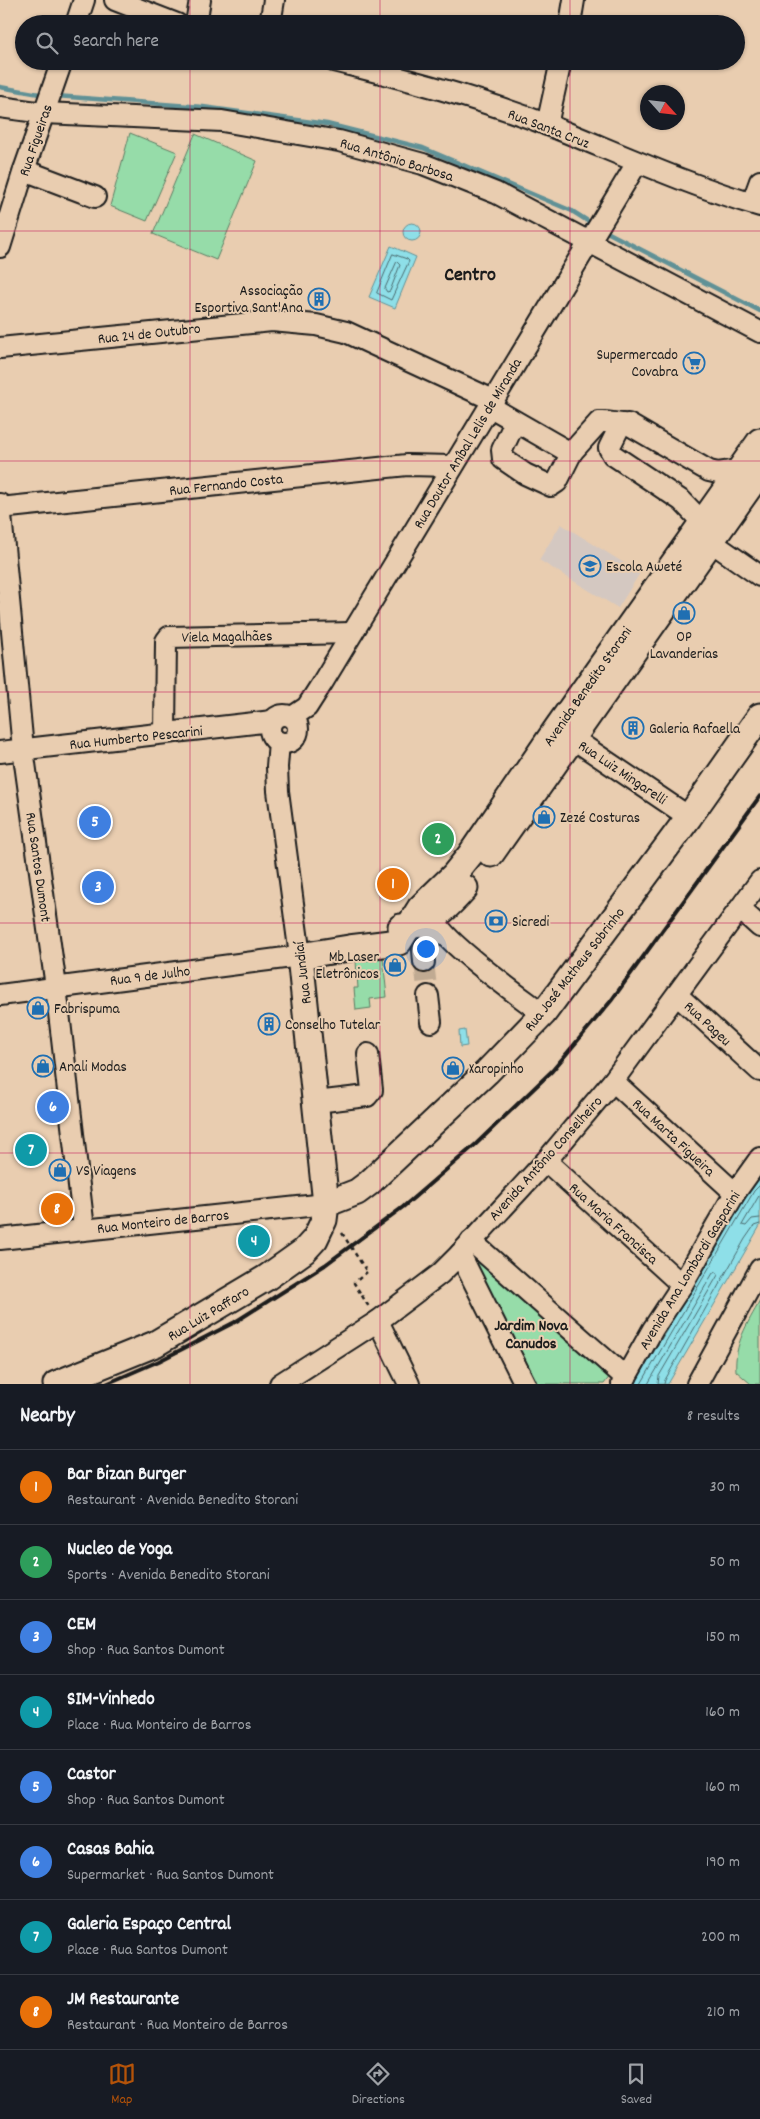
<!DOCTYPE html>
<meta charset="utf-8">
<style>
:root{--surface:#171b24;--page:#242831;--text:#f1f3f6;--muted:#9ea1a6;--line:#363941;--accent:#b45309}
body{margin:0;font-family:Dekko,sans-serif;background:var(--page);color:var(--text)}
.compass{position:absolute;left:640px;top:85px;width:45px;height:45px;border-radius:50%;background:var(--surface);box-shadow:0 1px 4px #0004;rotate:117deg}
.you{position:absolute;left:425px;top:948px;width:18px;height:18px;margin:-12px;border:4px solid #fff;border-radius:50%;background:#1a73e8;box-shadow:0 0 0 8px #1a73e833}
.badge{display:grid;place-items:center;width:32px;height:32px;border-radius:50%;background:var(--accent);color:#fff;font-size:16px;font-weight:700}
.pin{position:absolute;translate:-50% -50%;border:2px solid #fff;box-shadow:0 1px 5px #0006}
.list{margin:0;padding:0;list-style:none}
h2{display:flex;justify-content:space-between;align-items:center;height:65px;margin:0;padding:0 20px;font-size:21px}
h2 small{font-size:16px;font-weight:400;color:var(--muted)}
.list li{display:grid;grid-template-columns:32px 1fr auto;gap:15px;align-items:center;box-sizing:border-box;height:75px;padding:0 20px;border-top:1px solid var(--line)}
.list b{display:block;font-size:19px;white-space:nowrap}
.list p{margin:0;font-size:16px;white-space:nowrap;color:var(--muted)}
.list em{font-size:16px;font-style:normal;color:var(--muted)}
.icon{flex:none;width:28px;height:28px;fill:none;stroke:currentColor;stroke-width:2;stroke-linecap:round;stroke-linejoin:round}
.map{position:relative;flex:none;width:760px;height:1384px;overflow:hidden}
.search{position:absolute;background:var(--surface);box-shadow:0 1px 4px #0004;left:15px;right:15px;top:15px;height:55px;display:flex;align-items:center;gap:12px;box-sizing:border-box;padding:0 18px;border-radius:28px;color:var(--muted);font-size:19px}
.sheet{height:665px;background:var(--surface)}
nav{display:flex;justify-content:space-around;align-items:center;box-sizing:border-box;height:70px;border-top:1px solid var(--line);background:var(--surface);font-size:14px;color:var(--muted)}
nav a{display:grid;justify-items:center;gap:2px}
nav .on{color:var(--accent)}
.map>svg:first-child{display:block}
.built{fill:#d4c8c1}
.green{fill:#96dca9;stroke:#597c62}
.water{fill:#8edfe8;stroke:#609196}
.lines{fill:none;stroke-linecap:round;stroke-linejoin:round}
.shore{stroke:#4a6a6e;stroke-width:1}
.stream{stroke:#609196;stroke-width:4.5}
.minor-tunnel{stroke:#c0aa92;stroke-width:20;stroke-dasharray:20 10;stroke-linecap:butt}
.minor-casing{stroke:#1c1c1c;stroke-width:24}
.major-casing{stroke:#1c1c1c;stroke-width:29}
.path{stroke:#1c1c1c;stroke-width:2.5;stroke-dasharray:4 4;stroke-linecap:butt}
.minor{stroke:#e9cdb0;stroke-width:20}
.major{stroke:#e9cdb0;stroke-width:25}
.rail{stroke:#1c1c1c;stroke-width:4}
.path-bridge{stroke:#1c1c1c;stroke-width:2.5;stroke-dasharray:4 4;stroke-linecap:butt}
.grid{fill:none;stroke:#c2185b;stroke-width:1;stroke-opacity:0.55}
.labels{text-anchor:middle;stroke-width:4;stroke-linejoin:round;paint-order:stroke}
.street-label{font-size:15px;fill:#1c1c1c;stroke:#e9cdb0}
.poi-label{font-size:15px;fill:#1c1c1c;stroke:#e9cdb0;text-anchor:start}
.neighbourhood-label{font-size:16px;font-weight:bold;fill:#1c1c1c;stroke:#e9cdb0}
.district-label{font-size:20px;font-weight:bold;fill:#1c1c1c;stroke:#e9cdb0}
</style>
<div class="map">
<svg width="760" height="1384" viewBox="0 0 760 1384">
<rect width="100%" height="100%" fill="#e9cdb0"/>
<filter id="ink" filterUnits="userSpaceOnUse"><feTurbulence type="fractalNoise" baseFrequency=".02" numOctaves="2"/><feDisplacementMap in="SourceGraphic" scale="10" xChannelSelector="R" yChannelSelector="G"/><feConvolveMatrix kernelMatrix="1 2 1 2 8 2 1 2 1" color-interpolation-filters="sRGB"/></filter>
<g filter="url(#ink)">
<polygon class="built" points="561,524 640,573 618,608 539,560"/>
<g class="green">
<polygon points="130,133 177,152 147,221 110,206"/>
<polygon points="195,134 257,161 216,260 153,234"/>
<polygon points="383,958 387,997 370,999 371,1008 356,1010 354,988 358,988 356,961"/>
<polygon points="471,1254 613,1372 604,1384 538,1384"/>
<path d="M760,1301v83h-9l-15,-13c-2,-27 11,-47 24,-70z"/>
</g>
<g class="water">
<circle cx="412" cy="232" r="9"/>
<polygon points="391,246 416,257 395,308 369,297"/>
<polygon points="465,1030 467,1046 460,1047 459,1031"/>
<polygon points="760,1178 760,1226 668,1384 635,1384 750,1188"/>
</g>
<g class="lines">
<g class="shore">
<polygon points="393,254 407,259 409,261 391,300 377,293"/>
<polygon points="397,262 400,265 390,291 387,292 385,289"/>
<polyline points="760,1194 742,1225 746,1226 752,1219 760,1218"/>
<polyline points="641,1384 754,1191 760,1185"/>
<polyline points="648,1384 713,1273 717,1272 718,1275 659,1376 658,1384"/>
<polyline points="664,1384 665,1380 745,1239 754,1226 760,1224"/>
</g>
<g class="stream">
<polyline points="0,87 45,95"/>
<polyline points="56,96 203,107 327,124 423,148 572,211 594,225"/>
<polyline points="603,230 760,311"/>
</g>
<polyline class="minor-tunnel" points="424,962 428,996"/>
<g class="minor-casing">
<g id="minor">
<polyline points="115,0 177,24"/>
<polyline points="76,24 84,0"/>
<polyline points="196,24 200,0"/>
<polyline points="270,24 274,0"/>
<polyline points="570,24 574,0"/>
<path d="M334,61c72,18 145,37 214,64 70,28 139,60 212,81"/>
<polyline points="0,107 44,113 222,121 339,141 423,164 496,193 760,332"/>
<polyline points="547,125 561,61"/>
<polyline points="24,170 95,197"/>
<polyline points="752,203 760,181"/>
<polyline points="0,247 24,170 62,61"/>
<polyline points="0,348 272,321 316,325 346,332 493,400"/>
<path d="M489,406l78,45 5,1 27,-30c10,-1 19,3 29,2l81,47 9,2 21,-3"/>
<polyline points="515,422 502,450 503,459 525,474 551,486 557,482 572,452"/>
<polyline points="621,424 609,448 613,455 682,501 702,522"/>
<polyline points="0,504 23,749 56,987 84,1229"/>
<polyline points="0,508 407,465 453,466"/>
<polyline points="700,534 760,576"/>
<circle cx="284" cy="729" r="14"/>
<polyline points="292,717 307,707 321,685 637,163"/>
<polyline points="560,730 689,817"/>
<polyline points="165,733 166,641 169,637 352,633"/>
<polyline points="0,752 272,721"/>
<polyline points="740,909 760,927"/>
<path d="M435,919c7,23 85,77 108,95"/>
<polyline points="424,962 423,950 436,932"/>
<polyline points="0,995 300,956 278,791 277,767 279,742"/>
<polyline points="677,995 760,1071"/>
<polyline points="428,996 431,1022"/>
<polyline points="613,1081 735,1193"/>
<polyline points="316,1102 367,1096 372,1090 368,1054"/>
<polyline points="546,1161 682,1285"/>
<polyline points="0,1239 326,1204"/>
<polyline points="471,1241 626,1378"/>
<polyline points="460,1254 525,1384"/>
<polyline points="378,1321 409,1384"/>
<polyline points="280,1384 378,1321 440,1274 460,1254 546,1161 613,1081 760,881"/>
<polyline points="622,1384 653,1329 682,1285 735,1193 760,1158"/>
<polyline points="697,1384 760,1269"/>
</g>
</g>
<g class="major-casing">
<g id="major">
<polyline points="491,854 760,472"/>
<path d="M401,927c30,-1 45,-18 64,-39"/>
<polyline points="326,1204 357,1192 369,1183 487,1072 543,1014 689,817 760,716"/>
<polyline points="56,1384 155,1344 266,1278 304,1251 315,1239 324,1220 326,1204 300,956 349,948 399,942 420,908 453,876 470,855 557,728 760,441"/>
</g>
</g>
<polyline class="path" points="367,1272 354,1283 369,1307"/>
<use href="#minor" class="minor"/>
<use href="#major" class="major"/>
<polyline class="rail" points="106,1384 159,1361 235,1322 325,1265 403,1207 476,1144 552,1071 611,1001 760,796"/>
<polyline class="path-bridge" points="342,1233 367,1272"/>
</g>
</g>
<path class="grid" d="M190,0v24M380,0v24M570,0v24M190,61v1323M380,61v1323M570,61v1323M0,231h760M0,461h760M0,692h760M0,923h760M0,1153h760"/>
<defs>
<g id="building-ring" transform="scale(1.125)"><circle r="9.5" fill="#e9cdb0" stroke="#1f6fb2" stroke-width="1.5"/><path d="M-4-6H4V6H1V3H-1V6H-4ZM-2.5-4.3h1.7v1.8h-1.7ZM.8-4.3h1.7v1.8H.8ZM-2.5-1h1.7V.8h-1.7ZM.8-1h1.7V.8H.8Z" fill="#1f6fb2"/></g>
<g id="supermarket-ring" transform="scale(1.125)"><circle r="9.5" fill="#e9cdb0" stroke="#1f6fb2" stroke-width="1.5"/><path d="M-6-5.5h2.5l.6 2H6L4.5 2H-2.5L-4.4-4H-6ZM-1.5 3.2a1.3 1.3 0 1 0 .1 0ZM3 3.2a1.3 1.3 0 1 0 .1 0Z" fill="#1f6fb2"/></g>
<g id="school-ring" transform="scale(1.125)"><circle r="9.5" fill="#e9cdb0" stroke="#1f6fb2" stroke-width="1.5"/><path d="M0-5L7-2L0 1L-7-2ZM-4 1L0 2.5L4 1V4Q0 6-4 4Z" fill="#1f6fb2"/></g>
<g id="shop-ring" transform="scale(1.125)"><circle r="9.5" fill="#e9cdb0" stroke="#1f6fb2" stroke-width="1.5"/><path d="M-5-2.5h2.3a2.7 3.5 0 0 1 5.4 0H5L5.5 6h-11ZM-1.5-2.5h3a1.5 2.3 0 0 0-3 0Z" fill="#1f6fb2"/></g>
<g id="bank-ring" transform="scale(1.125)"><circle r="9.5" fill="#e9cdb0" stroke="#1f6fb2" stroke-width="1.5"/><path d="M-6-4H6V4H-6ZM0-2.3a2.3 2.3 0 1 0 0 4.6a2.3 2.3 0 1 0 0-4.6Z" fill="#1f6fb2"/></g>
</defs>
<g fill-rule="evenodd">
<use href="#building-ring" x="319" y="299"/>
<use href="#supermarket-ring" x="694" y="363"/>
<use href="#school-ring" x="590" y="566"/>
<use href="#shop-ring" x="684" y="613"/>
<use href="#building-ring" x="633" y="728"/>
<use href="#shop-ring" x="544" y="817"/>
<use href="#bank-ring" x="496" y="921"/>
<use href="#shop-ring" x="395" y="965"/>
<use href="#shop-ring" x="38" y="1008"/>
<use href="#building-ring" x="269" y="1024"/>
<use href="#shop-ring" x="43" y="1066"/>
<use href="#shop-ring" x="453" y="1068"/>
<use href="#shop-ring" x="60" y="1170"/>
</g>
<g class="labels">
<g class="street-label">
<text transform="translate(549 128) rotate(21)" y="5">Rua Santa Cruz</text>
<text transform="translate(35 140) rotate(-71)" y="5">Rua Figueiras</text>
<text transform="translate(397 159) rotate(17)" y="5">Rua Antônio Barbosa</text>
<text transform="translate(149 333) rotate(-6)" y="5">Rua 24 de Outubro</text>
<text transform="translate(467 443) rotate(-59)" y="5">Rua Doutor Aníbal Lelis de Miranda</text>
<text transform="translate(226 484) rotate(-6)" y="5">Rua Fernando Costa</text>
<text transform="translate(227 636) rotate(-1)" y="5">Viela Magalhães</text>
<text transform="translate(587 686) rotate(-55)" y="5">Avenida Benedito Storani</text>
<text transform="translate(136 737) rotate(-6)" y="5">Rua Humberto Pescarini</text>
<text transform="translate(623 772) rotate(34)" y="5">Rua Luiz Mingarelli</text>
<text transform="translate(39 867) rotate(82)" y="5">Rua Santos Dumont</text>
<text transform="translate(574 969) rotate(-52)" y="5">Rua José Matheus Sobrinho</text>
<text transform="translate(302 973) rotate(-97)" y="5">Rua Jundiaí</text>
<text transform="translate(150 975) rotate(-7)" y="5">Rua 9 de Julho</text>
<text transform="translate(708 1023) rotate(43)" y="5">Rua Pageu</text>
<text transform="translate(674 1137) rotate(43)" y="5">Rua Marta Figueira</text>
<text transform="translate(545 1158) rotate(-48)" y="5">Avenida Antônio Conselheiro</text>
<text transform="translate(163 1221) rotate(-6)" y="5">Rua Monteiro de Barros</text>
<text transform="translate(614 1223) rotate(42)" y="5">Rua Maria Francisca</text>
<text transform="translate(689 1270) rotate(-59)" y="5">Avenida Ana Lombardi Gasparini</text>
<text transform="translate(208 1313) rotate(-31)" y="5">Rua Luiz Paffaro</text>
</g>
<g class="poi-label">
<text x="303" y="295" text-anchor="end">Associação<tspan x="303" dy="17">Esportiva Sant'Ana</tspan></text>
<text x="678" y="359" text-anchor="end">Supermercado<tspan x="678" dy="17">Covabra</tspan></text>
<text x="606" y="571">Escola Aweté</text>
<text x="684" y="641" text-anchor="middle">OP<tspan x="684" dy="17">Lavanderias</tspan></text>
<text x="649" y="733">Galeria Rafaella</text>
<text x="560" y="822">Zezé Costuras</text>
<text x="512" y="926">Sicredi</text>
<text x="379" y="961" text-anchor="end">Mb Laser<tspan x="379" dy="17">Eletrônicos</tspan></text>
<text x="54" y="1013">Fabrispuma</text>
<text x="285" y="1029">Conselho Tutelar</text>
<text x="59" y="1071">Anali Modas</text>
<text x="469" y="1073">Xaropinho</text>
<text x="76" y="1175">VS Viagens</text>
</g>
<g class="neighbourhood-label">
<text x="531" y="1330">Jardim Nova<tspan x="531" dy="18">Canudos</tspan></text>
</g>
<g class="district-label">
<text x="470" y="280">Centro</text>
</g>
</g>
</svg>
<svg class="compass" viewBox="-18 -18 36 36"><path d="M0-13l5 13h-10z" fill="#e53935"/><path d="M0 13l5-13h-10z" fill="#9ea1a6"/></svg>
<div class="you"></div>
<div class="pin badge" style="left:393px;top:884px;background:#e8710a">1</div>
<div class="pin badge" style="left:438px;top:839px;background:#2e9e5b">2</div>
<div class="pin badge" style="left:98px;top:887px;background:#3f7fe0">3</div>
<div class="pin badge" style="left:254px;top:1241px;background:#0f9aa8">4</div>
<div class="pin badge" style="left:95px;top:822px;background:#3f7fe0">5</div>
<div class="pin badge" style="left:53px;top:1107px;background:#3f7fe0">6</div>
<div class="pin badge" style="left:31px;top:1150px;background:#0f9aa8">7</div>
<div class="pin badge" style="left:57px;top:1209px;background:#e8710a">8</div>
<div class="search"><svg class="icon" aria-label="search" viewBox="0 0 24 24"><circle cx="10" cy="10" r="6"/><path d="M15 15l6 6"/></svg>Search here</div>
</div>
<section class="sheet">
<h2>Nearby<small>8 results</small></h2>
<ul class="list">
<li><span class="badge" style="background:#e8710a">1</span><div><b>Bar Bizan Burger</b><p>Restaurant · Avenida Benedito Storani</p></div><em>30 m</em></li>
<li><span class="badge" style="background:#2e9e5b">2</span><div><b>Nucleo de Yoga</b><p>Sports · Avenida Benedito Storani</p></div><em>50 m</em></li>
<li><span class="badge" style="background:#3f7fe0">3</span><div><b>CEM</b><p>Shop · Rua Santos Dumont</p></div><em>150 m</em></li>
<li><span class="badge" style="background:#0f9aa8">4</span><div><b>SIM-Vinhedo</b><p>Place · Rua Monteiro de Barros</p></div><em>160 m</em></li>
<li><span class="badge" style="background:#3f7fe0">5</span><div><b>Castor</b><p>Shop · Rua Santos Dumont</p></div><em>160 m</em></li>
<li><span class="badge" style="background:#3f7fe0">6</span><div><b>Casas Bahia</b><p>Supermarket · Rua Santos Dumont</p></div><em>190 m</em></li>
<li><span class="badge" style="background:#0f9aa8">7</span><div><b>Galeria Espaço Central</b><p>Place · Rua Santos Dumont</p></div><em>200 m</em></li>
<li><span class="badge" style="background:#e8710a">8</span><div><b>JM Restaurante</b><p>Restaurant · Rua Monteiro de Barros</p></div><em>210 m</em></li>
</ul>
</section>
<nav>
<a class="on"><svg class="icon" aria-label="map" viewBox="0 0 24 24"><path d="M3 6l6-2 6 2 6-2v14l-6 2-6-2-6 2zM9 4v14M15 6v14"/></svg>Map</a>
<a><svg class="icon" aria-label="directions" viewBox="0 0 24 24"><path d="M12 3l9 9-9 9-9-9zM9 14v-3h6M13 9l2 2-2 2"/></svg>Directions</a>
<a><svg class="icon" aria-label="saved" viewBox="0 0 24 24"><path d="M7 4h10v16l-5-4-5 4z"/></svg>Saved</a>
</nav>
